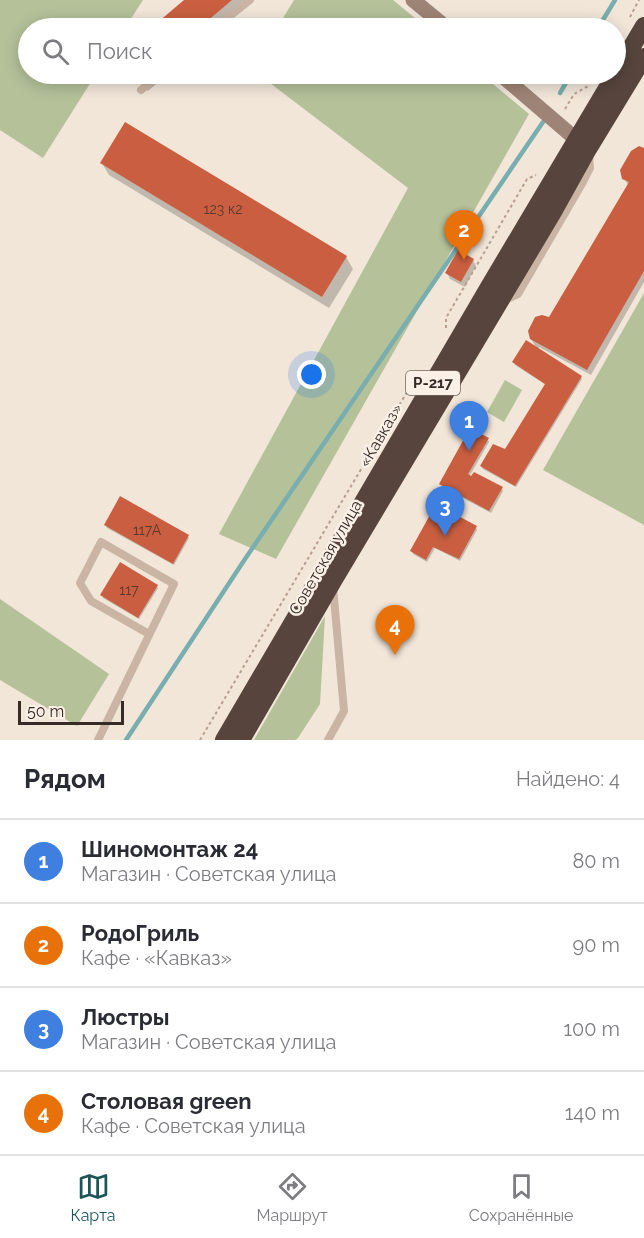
<!DOCTYPE html>
<html lang="ru">
<meta charset="utf-8">
<style>
:root{--surface:#fff;--page:#f7f7f7;--text:#2b2b33;--muted:#7c7c81;--line:#e1e1e2;--accent:#1b5558}
body{margin:0;font-family:Raleway,sans-serif;background:var(--page);color:var(--text)}
.scale{position:absolute;left:18px;bottom:15px;width:106px;box-sizing:border-box;padding-left:6px;border:3px solid #362b27;border-top:0;font-size:16px;line-height:21px;white-space:nowrap;color:#362b27;-webkit-text-stroke:4px #faf0e6;paint-order:stroke}
.you{position:absolute;left:312px;top:375px;width:21px;height:21px;margin:-15px;border:4px solid #fff;border-radius:50%;background:#1a73e8;box-shadow:0 0 0 9px #1a73e833}
.badge{display:grid;place-items:center;width:39px;height:39px;border-radius:50%;background:var(--accent);color:#fff;font-size:20px;font-weight:700}
.pin{position:absolute;translate:-50% -50px;filter:drop-shadow(0 2px 3px #0008)}
.pin::after{content:'';position:absolute;top:32px;width:21px;height:18px;background:inherit;clip-path:polygon(0 0,100% 0,50% 100%)}
.list{margin:0;padding:0;list-style:none}
h2{display:flex;justify-content:space-between;align-items:center;height:78px;margin:0;padding:0 24px;font-size:26px}
h2 small{font-size:20px;font-weight:400;color:var(--muted)}
.list li{display:grid;grid-template-columns:39px 1fr auto;gap:18px;align-items:center;box-sizing:border-box;height:84px;padding:0 24px;border-top:2px solid var(--line)}
.list b{display:block;font-size:22px;white-space:nowrap}
.list p{margin:0;font-size:20px;white-space:nowrap;color:var(--muted)}
.list em{font-size:20px;font-style:normal;color:var(--muted)}
.icon{flex:none;width:33px;height:33px;fill:none;stroke:currentColor;stroke-width:2;stroke-linecap:round;stroke-linejoin:round}
.map{position:relative;flex:none;width:644px;height:740px;overflow:hidden}
.search{position:absolute;background:var(--surface);box-shadow:0 3px 15px #0003;left:18px;right:18px;top:18px;height:66px;display:flex;align-items:center;gap:15px;box-sizing:border-box;padding:0 21px;border-radius:33px;color:var(--muted);font-size:22px}
.sheet{height:414px;background:var(--surface)}
nav{display:flex;justify-content:space-around;align-items:center;box-sizing:border-box;height:84px;border-top:2px solid var(--line);background:var(--surface);font-size:16px;color:var(--muted)}
nav a{display:grid;justify-items:center;gap:3px}
nav .on{color:var(--accent)}
.map>svg:first-child{display:block}
.green{fill:#b4c199}
.shadow{fill:#0003}
.lines{fill:none;stroke-linecap:round;stroke-linejoin:round}
.stream{stroke:#78aeb0;stroke-width:4.5}
.building{fill:#c95f40}
.path{stroke:#b69f8f;stroke-width:2;stroke-dasharray:3 3;stroke-linecap:butt}
.lane{stroke:#cab5a5;stroke-width:8}
.secondary{stroke:#9e8476;stroke-width:15}
.highway{stroke:#57453d;stroke-width:18}
.labels{text-anchor:middle;stroke-width:5;stroke-linejoin:round;paint-order:stroke}
.number-label{font-size:14px;fill:#5b382d}
.shield{fill:#faf0e6;stroke:#716660;stroke-width:1.5}
.shield-label{font-size:15px;font-weight:bold;fill:#362b27}
.street-label{font-size:16px;fill:#362b27;stroke:#faf0e6}
</style>
<div class="map">
<svg width="644" height="740" viewBox="0 0 644 740">
<rect width="100%" height="100%" fill="#f2e6d9"/>
<g class="green">
<polygon points="0,0 143,0 125,28 28,28 28,74 96,74 43,158 0,130"/>
<polygon points="294,0 393,0 427,28 277,28"/>
<polygon points="258,74 481,74 529,114 276,559 219,534 408,188"/>
<polygon points="644,293 644,525 543,470"/>
<polygon points="505,380 522,390 504,422 487,412"/>
<polygon points="0,599 109,674 77,726 0,680"/>
<polygon points="325,616 320,704 298,738 295,740 254,740"/>
</g>
<g class="shadow">
<polygon points="186,0 253,0 220,28 153,28"/>
<polygon points="132,74 168,74 148,91"/>
<polygon points="644,149 644,282 591,375 539,347 538,349 581,377 582,379 516,487 483,469 482,466 505,451 546,385 515,365 514,362 537,349 531,339 550,319 628,185 624,178"/>
<polygon points="102,163 346,257 353,269 329,308 109,175"/>
<polygon points="473,260 476,266 465,287 450,279 447,273"/>
<polygon points="488,440 489,442 469,477 502,489 503,491 491,513 442,487 441,484"/>
<polygon points="106,525 188,536 189,538 174,565 107,528"/>
<polygon points="476,527 477,530 460,561 435,548 427,562 413,554 412,551"/>
<polygon points="156,586 158,588 139,619 103,598 102,595"/>
</g>
<g class="lines">
<g class="stream">
<polyline points="598,28 615,0"/>
<polyline points="560,93 571,74"/>
<polyline points="126,740 245,559 543,122"/>
</g>
</g>
<g class="building">
<polygon points="184,0 232,0 199,28 151,28"/>
<polygon points="125,122 347,256 322,297 100,163"/>
<polygon points="639,146 644,148 644,271 587,370 530,339 528,331 535,317 542,315 549,317 629,182 622,179 620,170 631,151"/>
<polygon points="458,250 474,259 461,282 445,273"/>
<polygon points="526,340 582,376 515,486 480,466 493,444 505,449 545,384 512,362"/>
<polygon points="470,428 489,438 468,474 471,476 474,472 503,487 489,511 439,484"/>
<polygon points="120,496 189,535 173,564 104,525"/>
<polygon points="436,504 477,526 459,559 433,547 426,560 410,551"/>
<polygon points="120,562 158,585 138,618 100,595"/>
</g>
<g class="lines">
<g class="path">
<polyline points="630,17 639,0"/>
<polyline points="565,109 574,94 590,85"/>
<polyline points="446,328 446,318 527,179 536,175"/>
<polyline points="200,740 413,382"/>
</g>
<g class="lane">
<polyline points="215,28 250,0"/>
<polyline points="141,90 160,74"/>
<polyline points="505,300 518,294 583,182 590,168 589,156"/>
<polyline points="98,740 174,584 101,542 80,583 91,601 149,634"/>
<polyline points="328,740 344,711 333,587"/>
</g>
<g class="secondary">
<polyline points="413,0 447,28"/>
<polyline points="500,74 577,140"/>
</g>
<g class="highway">
<polyline points="224,740 489,287 644,26"/>
<polyline points="241,740 333,581 553,212 588,149 644,57"/>
</g>
</g>
<g class="labels">
<g class="number-label">
<text x="223" y="214">123 к2</text>
<text x="147" y="535">117А</text>
<text x="129" y="595">117</text>
</g>
<rect class="shield" x="406" y="371" width="54" height="24" rx="4.5"/>
<g class="shield-label">
<text x="433" y="388">Р-217</text>
</g>
<g class="street-label">
<text transform="translate(380 435) rotate(-60)" y="6">«Кавказ»</text>
<text transform="translate(325 557) rotate(-60)" y="6">Советская улица</text>
</g>
</g>
</svg>
<div class="scale">50 m</div>
<div class="you"></div>
<div class="pin badge" style="left:469px;top:451px;background:#3f7fe0">1</div>
<div class="pin badge" style="left:464px;top:260px;background:#e8710a">2</div>
<div class="pin badge" style="left:445px;top:536px;background:#3f7fe0">3</div>
<div class="pin badge" style="left:395px;top:655px;background:#e8710a">4</div>
<div class="search"><svg class="icon" aria-label="search" viewBox="0 0 24 24"><circle cx="10" cy="10" r="6"/><path d="M15 15l6 6"/></svg>Поиск</div>
</div>
<section class="sheet">
<h2>Рядом<small>Найдено: 4</small></h2>
<ul class="list">
<li><span class="badge" style="background:#3f7fe0">1</span><div><b>Шиномонтаж 24</b><p>Магазин · Советская улица</p></div><em>80 m</em></li>
<li><span class="badge" style="background:#e8710a">2</span><div><b>РодоГриль</b><p>Кафе · «Кавказ»</p></div><em>90 m</em></li>
<li><span class="badge" style="background:#3f7fe0">3</span><div><b>Люстры</b><p>Магазин · Советская улица</p></div><em>100 m</em></li>
<li><span class="badge" style="background:#e8710a">4</span><div><b>Столовая green</b><p>Кафе · Советская улица</p></div><em>140 m</em></li>
</ul>
</section>
<nav>
<a class="on"><svg class="icon" aria-label="map" viewBox="0 0 24 24"><path d="M3 6l6-2 6 2 6-2v14l-6 2-6-2-6 2zM9 4v14M15 6v14"/></svg>Карта</a>
<a><svg class="icon" aria-label="directions" viewBox="0 0 24 24"><path d="M12 3l9 9-9 9-9-9zM9 14v-3h6M13 9l2 2-2 2"/></svg>Маршрут</a>
<a><svg class="icon" aria-label="saved" viewBox="0 0 24 24"><path d="M7 4h10v16l-5-4-5 4z"/></svg>Сохранённые</a>
</nav>
